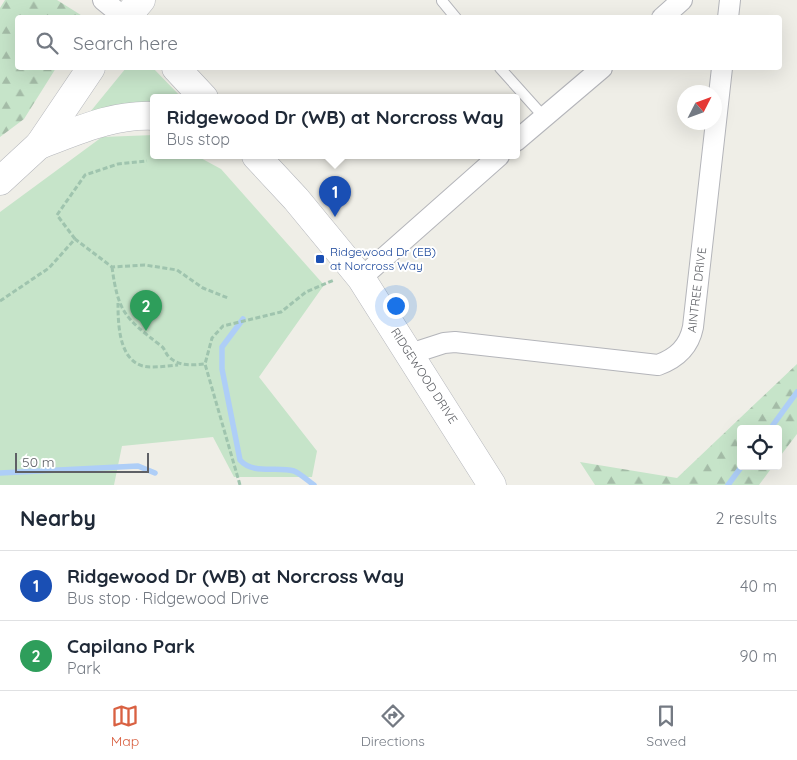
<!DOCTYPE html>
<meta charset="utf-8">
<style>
:root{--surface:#fff;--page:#f2f2f3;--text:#1f2937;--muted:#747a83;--line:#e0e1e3;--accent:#d96142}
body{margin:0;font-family:Quicksand,sans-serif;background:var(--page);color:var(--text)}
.controls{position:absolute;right:15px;bottom:15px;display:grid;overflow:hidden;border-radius:5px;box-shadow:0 5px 20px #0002}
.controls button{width:45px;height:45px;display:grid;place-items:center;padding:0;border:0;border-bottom:1px solid var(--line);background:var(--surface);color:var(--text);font:25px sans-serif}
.compass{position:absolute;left:677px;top:85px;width:45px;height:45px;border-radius:50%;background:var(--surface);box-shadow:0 5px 20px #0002;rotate:48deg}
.scale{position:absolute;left:15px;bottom:12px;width:134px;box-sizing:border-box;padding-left:5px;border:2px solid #5e6065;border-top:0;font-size:14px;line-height:18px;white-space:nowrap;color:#5e6065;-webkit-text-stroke:4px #fff;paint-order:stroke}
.you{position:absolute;left:395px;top:305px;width:18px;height:18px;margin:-12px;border:4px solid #fff;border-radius:50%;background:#1a73e8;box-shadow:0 0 0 8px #1a73e833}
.badge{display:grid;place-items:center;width:32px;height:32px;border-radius:50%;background:var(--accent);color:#fff;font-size:16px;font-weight:700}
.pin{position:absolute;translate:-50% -41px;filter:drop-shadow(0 1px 2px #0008)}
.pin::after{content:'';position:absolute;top:26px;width:18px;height:15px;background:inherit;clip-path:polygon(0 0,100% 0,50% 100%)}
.popup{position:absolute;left:150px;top:94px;width:370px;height:65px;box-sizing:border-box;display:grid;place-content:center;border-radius:5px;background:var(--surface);filter:drop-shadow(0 1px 4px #0005);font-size:16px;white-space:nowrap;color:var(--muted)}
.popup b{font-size:19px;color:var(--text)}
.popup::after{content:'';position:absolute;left:50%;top:100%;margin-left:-10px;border:10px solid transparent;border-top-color:var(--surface)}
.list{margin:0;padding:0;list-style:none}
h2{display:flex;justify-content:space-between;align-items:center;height:65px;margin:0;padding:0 20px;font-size:21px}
h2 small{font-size:16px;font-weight:400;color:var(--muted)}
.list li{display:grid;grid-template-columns:32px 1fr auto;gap:15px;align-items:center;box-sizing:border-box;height:70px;padding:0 20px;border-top:1px solid var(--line)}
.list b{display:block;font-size:19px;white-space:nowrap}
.list p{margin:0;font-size:16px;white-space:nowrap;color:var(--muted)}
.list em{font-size:16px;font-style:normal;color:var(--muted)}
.icon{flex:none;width:28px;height:28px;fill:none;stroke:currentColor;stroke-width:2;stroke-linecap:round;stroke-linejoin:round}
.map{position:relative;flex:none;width:797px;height:485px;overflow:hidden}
.search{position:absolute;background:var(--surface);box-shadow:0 5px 20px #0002;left:15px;right:15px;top:15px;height:55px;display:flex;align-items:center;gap:12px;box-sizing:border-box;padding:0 18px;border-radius:5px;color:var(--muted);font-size:19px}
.sheet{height:205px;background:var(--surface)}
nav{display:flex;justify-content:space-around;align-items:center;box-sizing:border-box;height:70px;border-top:1px solid var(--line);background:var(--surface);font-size:14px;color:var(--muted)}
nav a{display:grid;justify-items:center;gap:2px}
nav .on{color:var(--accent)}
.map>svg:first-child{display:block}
.forest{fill:url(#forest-firs)}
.green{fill:#c6e4c9}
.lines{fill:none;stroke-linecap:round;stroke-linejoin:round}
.stream{stroke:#aecef7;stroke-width:5.5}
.lane-casing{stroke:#b4b5ba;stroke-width:12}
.street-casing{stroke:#b4b5ba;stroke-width:22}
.secondary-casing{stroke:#b5b7bc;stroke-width:29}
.path{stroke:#9fc4ae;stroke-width:3;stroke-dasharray:5 2.5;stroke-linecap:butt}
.lane{stroke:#fff;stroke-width:10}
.street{stroke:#fff;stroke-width:20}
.secondary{stroke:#fff;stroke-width:28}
.transit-dot{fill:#1a4fb4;stroke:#fff;stroke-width:2}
.labels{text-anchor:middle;stroke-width:4;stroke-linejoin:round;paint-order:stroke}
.transit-label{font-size:12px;fill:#164399;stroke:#fff;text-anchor:start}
.street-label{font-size:12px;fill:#5e6065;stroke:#fff}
</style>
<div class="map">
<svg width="797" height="485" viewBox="0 0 797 485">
<defs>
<pattern id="forest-firs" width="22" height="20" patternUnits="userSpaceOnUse" patternTransform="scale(1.25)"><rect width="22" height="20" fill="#c6e4c9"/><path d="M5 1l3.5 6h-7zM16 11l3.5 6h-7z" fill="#a4bca7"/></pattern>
</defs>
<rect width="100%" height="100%" fill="#efeee7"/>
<g class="forest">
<polygon points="5,0 57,0 84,17 18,18 18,68 56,68 24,119 0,137 0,8"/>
<polygon points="797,364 797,434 778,459 778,429 741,429 741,466 773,466 759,485 595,485 580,462 677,478"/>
</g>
<g class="green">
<polygon points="126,68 153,68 182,98 154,98 154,113 86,117"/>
<polygon points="154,135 154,156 197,156 221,169 324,285 259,377 317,451 312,477 234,477 213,437 122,446 114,485 0,485 0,212 102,137"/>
</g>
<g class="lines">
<g class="stream">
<path d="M243,319l-21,28v22l18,91c13,15 37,6 54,11 7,3 14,10 20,14"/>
<polyline points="770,429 797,392"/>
<polyline points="0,473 138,466 155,473"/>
<polyline points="728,485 742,466"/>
</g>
<g class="lane-casing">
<g id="lane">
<polyline points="442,1 456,18"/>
<polyline points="500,68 544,117"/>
</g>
</g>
<g class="street-casing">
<g id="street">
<polyline points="103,0 125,18"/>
<polyline points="662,18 682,0"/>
<polyline points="728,18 730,0"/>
<polyline points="516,141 602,68"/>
<polyline points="361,278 499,156"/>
<path d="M410,354l34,-11 11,-1 203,23c19,-7 31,-18 35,-38l29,-259"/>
</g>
</g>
<g class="secondary-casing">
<g id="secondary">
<polyline points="126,18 141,0"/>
<polyline points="176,68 204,98"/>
<path d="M39,145c38,-14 73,-31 115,-29"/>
<polyline points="256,156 296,199 361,278 492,485"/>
<polyline points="0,181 39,145 91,68"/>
</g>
</g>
<g class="path">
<polyline points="75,239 57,215 85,175 118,164 147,161"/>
<path d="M112,267c6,45 13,51 48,78 5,3 5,8 9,12 11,10 23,8 36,7"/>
<polyline points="0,301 49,268 75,239 112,267 145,265 177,270 203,288 228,298"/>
<path d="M118,303c0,23 1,64 33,64 9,0 18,-1 27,-2"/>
<polyline points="240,485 205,364 212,338 223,326 281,312 306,292 334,280"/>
</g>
<use href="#lane" class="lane"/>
<use href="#street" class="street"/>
<use href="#secondary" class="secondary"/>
</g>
<rect class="transit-dot" x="315" y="254" width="10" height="10" rx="2.5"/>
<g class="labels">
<g class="transit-label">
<text x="330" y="256">Ridgewood Dr (EB)<tspan x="330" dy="14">at Norcross Way</tspan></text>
</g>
<g class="street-label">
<text transform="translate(697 290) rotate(-83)" y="4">AINTREE DRIVE</text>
<text transform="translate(424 376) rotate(57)" y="4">RIDGEWOOD DRIVE</text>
</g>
</g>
</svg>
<div class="controls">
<button><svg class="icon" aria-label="locate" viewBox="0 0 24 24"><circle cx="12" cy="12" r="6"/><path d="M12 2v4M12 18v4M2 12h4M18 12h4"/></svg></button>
</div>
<svg class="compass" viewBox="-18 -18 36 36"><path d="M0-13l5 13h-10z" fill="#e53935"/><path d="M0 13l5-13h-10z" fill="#747a83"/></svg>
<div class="scale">50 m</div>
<div class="you"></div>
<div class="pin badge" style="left:335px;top:217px;background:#1a4fb4">1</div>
<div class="popup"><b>Ridgewood Dr (WB) at Norcross Way</b>Bus stop</div>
<div class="pin badge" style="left:146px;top:331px;background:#2e9e5b">2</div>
<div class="search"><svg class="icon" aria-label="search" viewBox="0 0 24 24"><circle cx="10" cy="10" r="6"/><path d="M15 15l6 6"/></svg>Search here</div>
</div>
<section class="sheet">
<h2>Nearby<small>2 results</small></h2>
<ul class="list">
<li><span class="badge" style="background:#1a4fb4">1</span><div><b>Ridgewood Dr (WB) at Norcross Way</b><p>Bus stop · Ridgewood Drive</p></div><em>40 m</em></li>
<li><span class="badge" style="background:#2e9e5b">2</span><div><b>Capilano Park</b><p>Park</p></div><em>90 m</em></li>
</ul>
</section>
<nav>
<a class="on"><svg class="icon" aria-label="map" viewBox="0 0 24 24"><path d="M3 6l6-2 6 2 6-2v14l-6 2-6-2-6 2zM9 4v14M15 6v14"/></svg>Map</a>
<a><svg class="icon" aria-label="directions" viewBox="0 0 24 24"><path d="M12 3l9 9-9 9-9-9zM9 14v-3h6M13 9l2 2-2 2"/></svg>Directions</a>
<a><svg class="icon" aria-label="saved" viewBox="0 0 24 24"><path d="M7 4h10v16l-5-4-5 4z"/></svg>Saved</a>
</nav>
